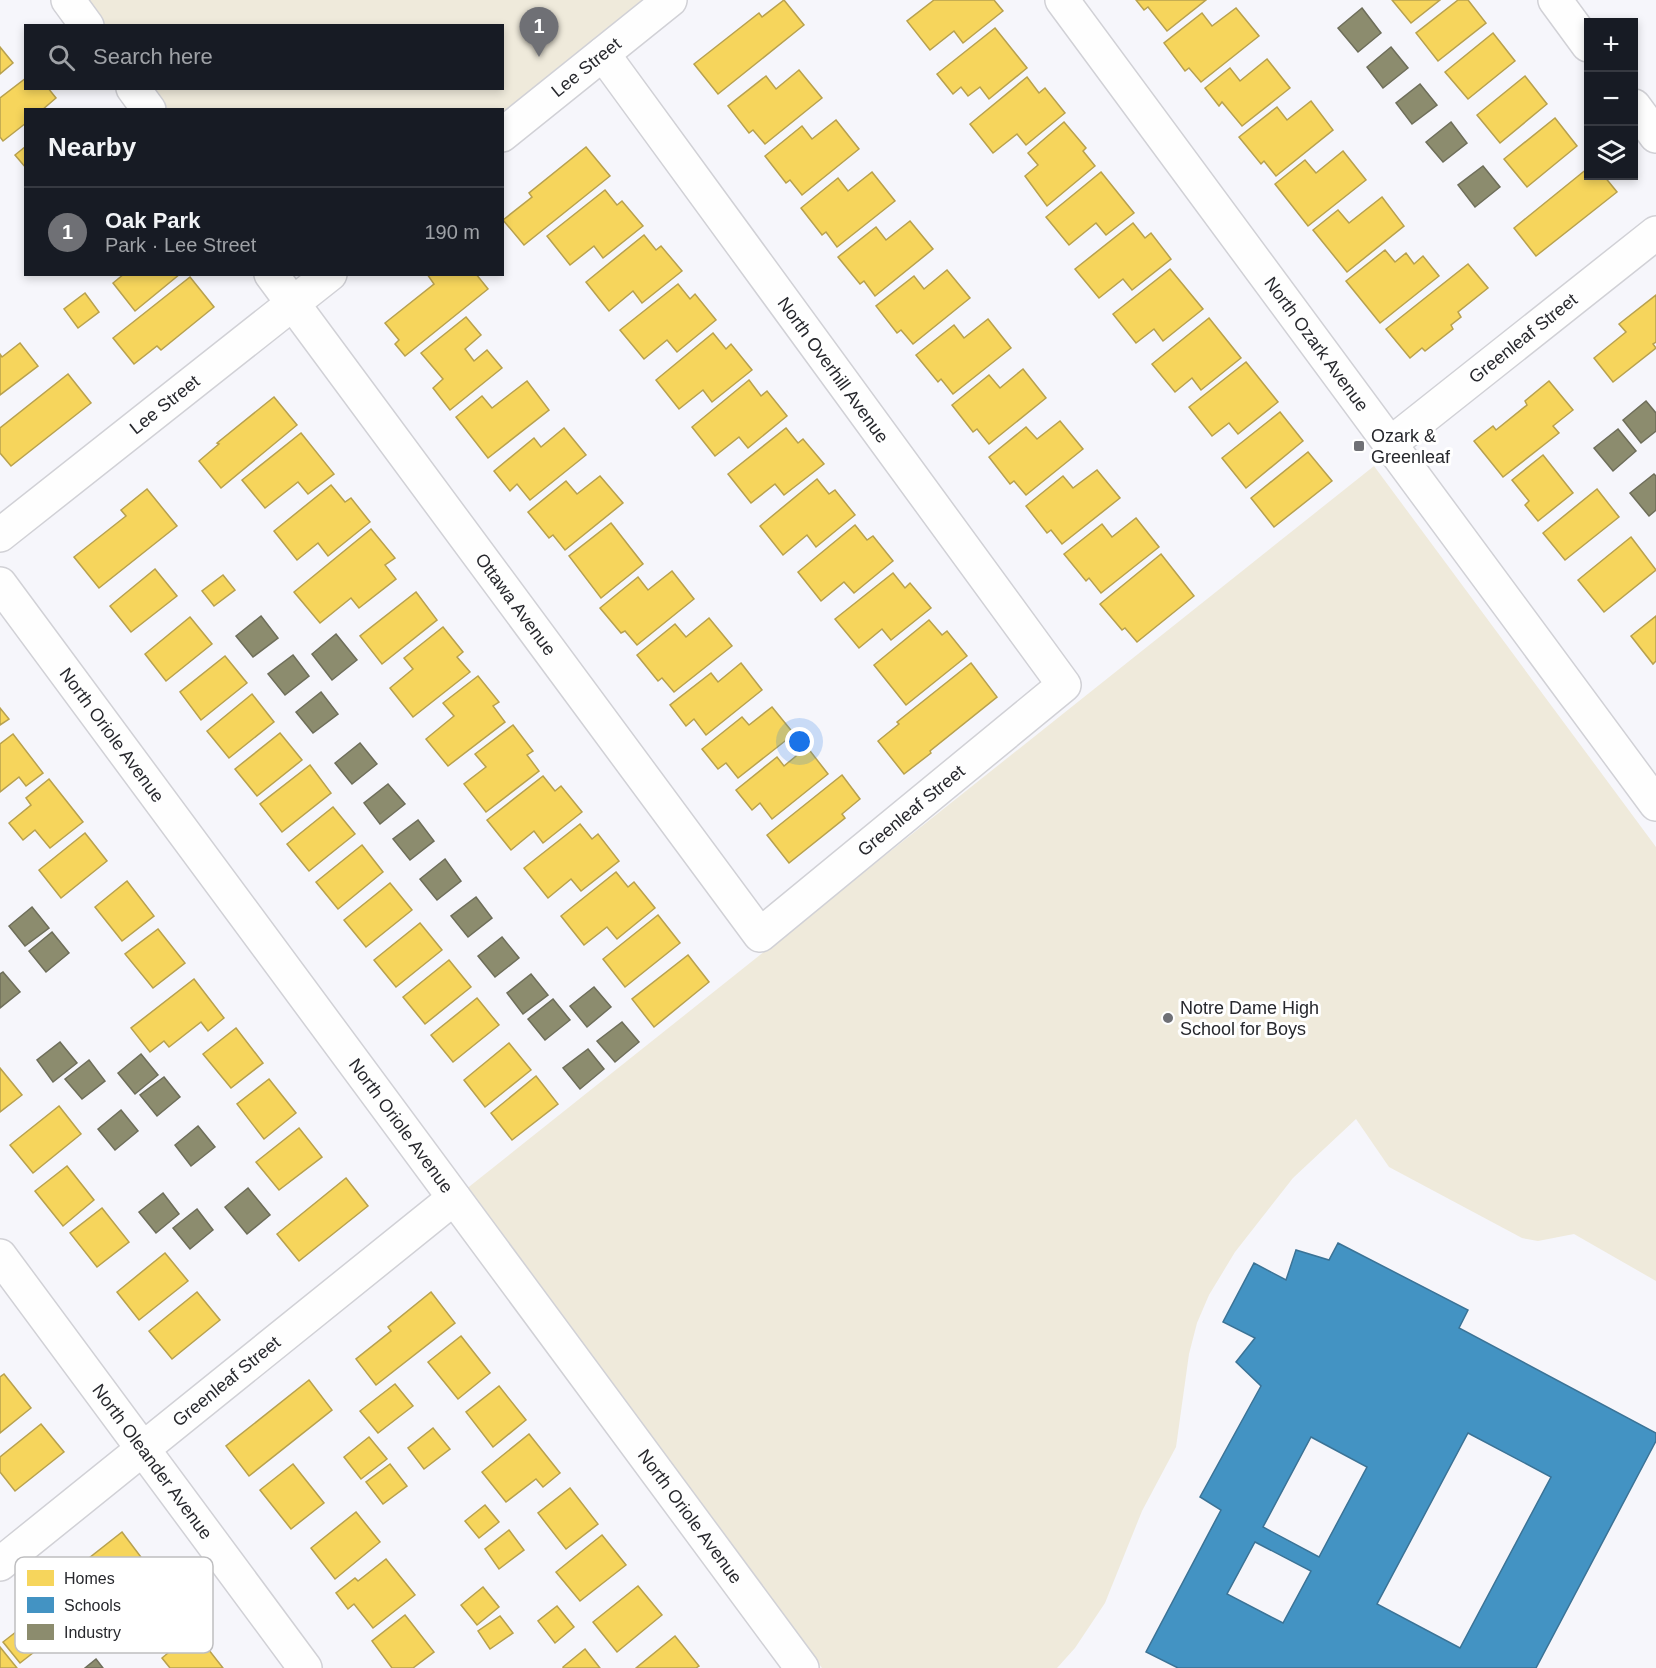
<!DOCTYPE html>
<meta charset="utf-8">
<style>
:root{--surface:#171b24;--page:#20242c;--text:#f1f3f6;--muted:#9ea1a6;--line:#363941;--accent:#6f7075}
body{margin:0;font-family:Helvetica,sans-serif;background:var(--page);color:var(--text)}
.controls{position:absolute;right:18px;top:18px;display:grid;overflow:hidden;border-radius:0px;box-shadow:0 3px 9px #0003}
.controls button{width:54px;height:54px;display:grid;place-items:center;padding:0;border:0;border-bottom:2px solid var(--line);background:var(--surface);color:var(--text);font:30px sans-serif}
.you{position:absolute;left:800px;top:742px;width:21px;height:21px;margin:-15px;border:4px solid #fff;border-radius:50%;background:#1a73e8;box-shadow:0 0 0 9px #1a73e833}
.badge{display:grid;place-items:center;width:39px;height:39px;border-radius:50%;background:var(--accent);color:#fff;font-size:20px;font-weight:700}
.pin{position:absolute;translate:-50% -50px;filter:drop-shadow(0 2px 3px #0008)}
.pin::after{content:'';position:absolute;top:32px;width:21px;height:18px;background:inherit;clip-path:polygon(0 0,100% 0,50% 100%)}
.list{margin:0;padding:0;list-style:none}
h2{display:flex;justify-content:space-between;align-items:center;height:78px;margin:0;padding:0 24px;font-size:26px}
h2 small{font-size:20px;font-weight:400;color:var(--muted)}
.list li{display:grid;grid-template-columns:39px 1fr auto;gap:18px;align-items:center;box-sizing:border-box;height:90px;padding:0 24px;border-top:2px solid var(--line)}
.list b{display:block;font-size:22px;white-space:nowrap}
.list p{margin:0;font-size:20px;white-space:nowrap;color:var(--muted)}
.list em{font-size:20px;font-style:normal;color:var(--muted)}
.icon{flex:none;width:33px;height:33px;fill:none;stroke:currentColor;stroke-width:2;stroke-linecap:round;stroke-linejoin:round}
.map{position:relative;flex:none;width:1656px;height:1668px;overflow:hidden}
.search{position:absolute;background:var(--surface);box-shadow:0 3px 9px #0003;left:24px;top:24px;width:480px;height:66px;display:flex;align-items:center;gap:15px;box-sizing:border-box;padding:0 21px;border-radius:0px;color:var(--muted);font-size:22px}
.panel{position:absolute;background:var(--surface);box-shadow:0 3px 9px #0003;left:24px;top:108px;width:480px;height:168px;border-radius:0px}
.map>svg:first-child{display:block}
.green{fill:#efeadb}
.homes{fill:#f6d55c;stroke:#b8a14e;stroke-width:1.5}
.schools{fill:#4393c3;stroke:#3b7396;stroke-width:1.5;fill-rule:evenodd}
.industry{fill:#8c8c6e;stroke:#6e6e5a;stroke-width:1.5}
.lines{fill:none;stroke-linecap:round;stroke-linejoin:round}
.minor-casing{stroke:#d1d1d6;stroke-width:36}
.minor{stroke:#fefefe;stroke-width:33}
.poi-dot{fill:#6f7075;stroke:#fff;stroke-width:2}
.labels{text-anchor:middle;stroke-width:6;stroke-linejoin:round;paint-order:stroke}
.street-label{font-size:18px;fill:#27282d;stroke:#fff}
.poi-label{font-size:18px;fill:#27282d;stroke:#fff;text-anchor:start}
.key{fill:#fff;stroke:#bebec0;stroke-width:1.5}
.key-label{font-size:16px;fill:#27282d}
</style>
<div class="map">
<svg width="1656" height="1668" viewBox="0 0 1656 1668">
<rect width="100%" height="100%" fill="#f6f6fb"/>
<g class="green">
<polygon points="86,0 647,0 503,117 502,110 168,109 152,89 502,88 502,26 105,25"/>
<polygon points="1374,466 1656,847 1656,1281 1574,1234 1538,1241 1522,1238 1389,1167 1356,1119 1293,1178 1235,1252 1209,1295 1197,1323 1189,1354 1176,1447 1142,1511 1105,1603 1075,1648 1057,1668 822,1668 465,1190"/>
</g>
<g class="homes">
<polygon points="784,0 804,25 718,94 694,64 759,13 762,17"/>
<polygon points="934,0 994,0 1003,11 963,43 954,31 930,50 907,21"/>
<polygon points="1136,0 1206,0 1167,31 1148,7 1144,10"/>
<polygon points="1392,0 1440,0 1411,23"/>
<polygon points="1458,0 1468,0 1486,23 1438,61 1416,33"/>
<polygon points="1236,8 1259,36 1201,82 1189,68 1185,71 1164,43 1202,13 1212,26"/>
<polygon points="995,28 1027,68 989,99 980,87 968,96 961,87 953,94 937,74"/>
<polygon points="1493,33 1515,61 1468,99 1445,72"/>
<polygon points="0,47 13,63 0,74"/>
<polygon points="1267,59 1290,88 1242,126 1222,102 1219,106 1205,88 1230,68 1240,81"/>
<polygon points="799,70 822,98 765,144 753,130 749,133 728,106 766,76 776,89"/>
<polygon points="1525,76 1547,104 1500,143 1477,115"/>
<polygon points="1027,77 1039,93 1045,88 1065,113 1026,145 1017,134 993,153 970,124"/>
<polygon points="26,78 26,88 48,88 56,98 42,110 26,110 26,123 3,141 0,137 0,98"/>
<polygon points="1311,101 1333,130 1276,176 1264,161 1261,164 1239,137 1277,107 1287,120"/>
<polygon points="1555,118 1577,146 1527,187 1504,159"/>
<polygon points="836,120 859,149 802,195 790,180 786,183 765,156 802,126 812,139"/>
<polygon points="1064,122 1086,148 1083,151 1095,166 1047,206 1025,176 1038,165 1028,153"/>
<polygon points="26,146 26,168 15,155"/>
<polygon points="586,147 610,176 524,245 503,220 532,197 529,193"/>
<polygon points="1343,151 1366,180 1308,226 1275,184 1305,160 1316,173"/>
<polygon points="1588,168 1588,176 1604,176 1617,192 1536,256 1514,228"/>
<polygon points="872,172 895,201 837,247 826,232 822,235 801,208 838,178 848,191"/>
<polygon points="1101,172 1134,213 1106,235 1096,223 1069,245 1046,217"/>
<polygon points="605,190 617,205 622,201 643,226 603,258 594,246 570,265 547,236"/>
<polygon points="1382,197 1404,226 1347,272 1313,230 1338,210 1349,223"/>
<polygon points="910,221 933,249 875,296 864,281 860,284 838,257 876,227 886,240"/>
<polygon points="1133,223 1145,238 1151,233 1171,259 1132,290 1123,279 1099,298 1075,269"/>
<polygon points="644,235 656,250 661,246 682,271 642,303 633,291 609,311 586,282"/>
<polygon points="1385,250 1395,262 1406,253 1414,264 1423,256 1439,276 1380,323 1346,281"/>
<polygon points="1468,264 1488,288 1458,312 1461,317 1451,325 1453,329 1425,351 1422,348 1410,358 1386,329"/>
<polygon points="1170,269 1203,309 1163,341 1154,329 1136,343 1113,314"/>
<polygon points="947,270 970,298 913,344 901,330 897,333 876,306 914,276 924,289"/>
<polygon points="124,274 180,274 135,311 113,283"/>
<polygon points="427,274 476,274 488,289 405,356 395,344 399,340 385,323 434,284"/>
<polygon points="190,277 214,307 161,350 157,346 134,364 113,338"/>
<polygon points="678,284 690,299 695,294 716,320 677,352 667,340 644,359 620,330"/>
<polygon points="85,293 99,312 78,328 64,309"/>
<polygon points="1656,295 1656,342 1653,344 1656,348 1613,382 1594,358 1626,332 1619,324"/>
<polygon points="466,317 481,335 465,349 474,361 487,350 502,368 450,410 433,388 443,379 421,353"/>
<polygon points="1209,318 1241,358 1201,390 1192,378 1175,392 1152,364"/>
<polygon points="988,319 1011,348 953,394 941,379 938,382 916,355 954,325 964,338"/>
<polygon points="713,333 726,349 731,344 752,370 712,402 703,390 679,409 656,380"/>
<polygon points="20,343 38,366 0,395 0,354 2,357"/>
<polygon points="1246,362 1278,402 1238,434 1229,423 1212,436 1189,407"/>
<polygon points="1023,369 1046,398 989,444 977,429 973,432 952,405 989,375 1000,388"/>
<polygon points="68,374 91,403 11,466 0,453 0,428"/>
<polygon points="749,380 761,396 767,391 787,416 748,448 739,437 715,456 692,427"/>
<polygon points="527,381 549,410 488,458 456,417 482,396 492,408"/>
<polygon points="1549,381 1573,410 1553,426 1559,433 1503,477 1474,441 1493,426 1496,430 1527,405 1525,401"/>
<polygon points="274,397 297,425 221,488 199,461 219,444 217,443"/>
<polygon points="1280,412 1303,441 1246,488 1222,458"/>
<polygon points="1060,421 1083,449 1026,495 1014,481 1010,484 989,457 1026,427 1037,439"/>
<polygon points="564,428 586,455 530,500 517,484 510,491 494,471 534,438 541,447"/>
<polygon points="786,428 798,443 803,439 824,464 784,495 775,484 751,503 728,474"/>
<polygon points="301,433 334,474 308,494 298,482 265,508 242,480"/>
<polygon points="1308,452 1332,481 1274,527 1251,498"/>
<polygon points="1543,455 1573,493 1538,521 1525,505 1529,501 1512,480"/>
<polygon points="1097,470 1120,498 1062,544 1051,530 1047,533 1026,506 1063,476 1073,488"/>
<polygon points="600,476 623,503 565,550 553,535 549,538 528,512 566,481 577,494"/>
<polygon points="817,479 829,494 835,490 855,515 816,547 807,535 783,555 760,526"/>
<polygon points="331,485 345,502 351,498 370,522 328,556 318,543 297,560 274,531"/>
<polygon points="147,489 177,526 99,588 74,557 126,516 121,510"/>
<polygon points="1597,489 1619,517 1565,560 1543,533"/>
<polygon points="1136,518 1159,547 1101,593 1089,578 1086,581 1064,554 1102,524 1112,537"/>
<polygon points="611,523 643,564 601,598 569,556"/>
<polygon points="855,525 867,540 873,536 893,561 854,593 844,582 821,601 798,572"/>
<polygon points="371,529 395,558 385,565 396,579 359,608 351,598 320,623 294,592"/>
<polygon points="1631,537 1656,570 1604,612 1578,580"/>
<polygon points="1161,554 1194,596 1137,642 1125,628 1122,630 1100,604"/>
<polygon points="155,569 177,596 131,632 110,606"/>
<polygon points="672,571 694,599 637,645 625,631 621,633 600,608 638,577 648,590"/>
<polygon points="893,573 905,588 910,583 931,608 891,640 882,629 859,648 835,619"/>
<polygon points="223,575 235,590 214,606 202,591"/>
<polygon points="416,592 437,620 382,664 360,636"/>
<polygon points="1656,616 1656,661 1653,664 1631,636"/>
<polygon points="190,617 212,644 166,681 145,654"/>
<polygon points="709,618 732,646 674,692 662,678 658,681 637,655 675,624 686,637"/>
<polygon points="929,620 942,635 947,631 967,656 906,705 874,665"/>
<polygon points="443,627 463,652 457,657 470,672 413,717 390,688 413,669 404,658"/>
<polygon points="225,656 247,683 201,720 180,692"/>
<polygon points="741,663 762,690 706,735 694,719 686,726 670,705 711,673 718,682"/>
<polygon points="971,663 997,697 930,751 931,753 904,774 878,741 899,724 897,722"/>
<polygon points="478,676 499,702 493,706 505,722 448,766 426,739 454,716 443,703"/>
<polygon points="252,694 274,722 229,758 207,731"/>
<polygon points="772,707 794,734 738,778 726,763 718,769 702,749 742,717 749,725"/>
<polygon points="0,708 9,719 0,725"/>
<polygon points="513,725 533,751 527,755 539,771 486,812 464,784 486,767 475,754"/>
<polygon points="280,733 302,760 257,796 235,769"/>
<polygon points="13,734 43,773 26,786 19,777 0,792 0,744"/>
<polygon points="807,747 828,774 772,819 760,803 752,810 736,790 777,757 784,766"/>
<polygon points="310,765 331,793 282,832 260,804"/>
<polygon points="842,775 860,799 842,814 845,818 789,863 767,835"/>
<polygon points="543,776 555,791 561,786 582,812 543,843 534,831 511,850 487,820"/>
<polygon points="49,779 83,822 50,848 35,830 23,840 9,823 31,805 26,798"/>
<polygon points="333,807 355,834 309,871 287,844"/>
<polygon points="580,824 592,839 598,834 619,861 581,891 571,879 548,898 524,868"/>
<polygon points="85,833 107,861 61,898 39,870"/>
<polygon points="362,845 383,872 338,909 316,882"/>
<polygon points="616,872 628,887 634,882 655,908 617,939 607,927 584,945 561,916"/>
<polygon points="127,881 154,916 122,941 95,907"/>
<polygon points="390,883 412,910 366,947 344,920"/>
<polygon points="658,915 680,943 625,987 603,959"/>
<polygon points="420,923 442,950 396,987 374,960"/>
<polygon points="158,929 185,963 153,988 125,954"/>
<polygon points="688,955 709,982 654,1027 632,999"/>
<polygon points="449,960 471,987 425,1024 403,997"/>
<polygon points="194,979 224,1018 208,1031 201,1022 169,1047 164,1041 150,1052 131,1028"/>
<polygon points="477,998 499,1025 453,1062 431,1035"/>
<polygon points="236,1028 263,1063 231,1088 203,1054"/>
<polygon points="509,1043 531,1070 485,1107 464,1080"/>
<polygon points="0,1068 22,1095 0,1112"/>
<polygon points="536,1076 558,1104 512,1140 491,1113"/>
<polygon points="269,1079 296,1113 264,1139 237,1104"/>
<polygon points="59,1106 81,1134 33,1173 10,1145"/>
<polygon points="299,1128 322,1157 279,1190 256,1162"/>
<polygon points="67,1166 94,1200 63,1226 35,1191"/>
<polygon points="346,1178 368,1206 299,1261 277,1234"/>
<polygon points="102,1208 129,1242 97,1267 70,1233"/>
<polygon points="165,1253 188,1281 139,1320 117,1292"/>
<polygon points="197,1292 220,1320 172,1359 149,1331"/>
<polygon points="431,1292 455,1323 376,1385 356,1359 391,1331 388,1327"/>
<polygon points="461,1336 490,1373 458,1399 428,1362"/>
<polygon points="4,1374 31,1408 0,1433 0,1377"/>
<polygon points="309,1380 332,1410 249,1476 226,1446"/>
<polygon points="395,1384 413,1406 378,1433 360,1411"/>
<polygon points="499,1386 526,1420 493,1447 466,1412"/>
<polygon points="41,1424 64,1452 15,1491 0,1472 0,1457"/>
<polygon points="433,1428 450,1449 424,1469 408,1448"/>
<polygon points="529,1434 560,1473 543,1487 536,1479 506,1502 482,1472"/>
<polygon points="369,1437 387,1459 361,1479 344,1457"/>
<polygon points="293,1464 324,1503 291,1529 260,1490"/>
<polygon points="390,1464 407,1486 383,1504 366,1482"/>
<polygon points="570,1488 598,1524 566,1549 538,1513"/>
<polygon points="485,1505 499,1522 479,1538 465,1521"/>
<polygon points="356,1512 380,1542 335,1579 311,1548"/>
<polygon points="509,1530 524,1550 499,1569 485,1549"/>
<polygon points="122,1532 150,1569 93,1614 65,1577"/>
<polygon points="602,1535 626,1565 580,1601 556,1572"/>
<polygon points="386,1559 415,1595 373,1628 354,1604 348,1609 336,1593 355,1578 358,1581"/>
<polygon points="638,1586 662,1615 617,1652 593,1622"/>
<polygon points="483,1587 499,1607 477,1625 461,1605"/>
<polygon points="557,1606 574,1627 555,1643 538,1621"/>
<polygon points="405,1615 434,1652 413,1668 392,1668 372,1641"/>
<polygon points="500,1616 513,1633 490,1649 478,1631"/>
<polygon points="21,1628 38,1649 20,1663 3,1642"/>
<polygon points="194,1631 223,1668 170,1668 162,1658"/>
<polygon points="675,1636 699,1666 696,1668 636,1668"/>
<polygon points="0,1647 17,1668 0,1668"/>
<polygon points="585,1649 600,1668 563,1668 563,1667"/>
</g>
<path class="schools" d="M1338,1243l130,67 -9,18 197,105v8l-120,227h-358l-32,-16 75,-142 -21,-13 61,-111 -25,-24 19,-24 -32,-16 31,-59 32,17 10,-30 33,10zM1468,1433l83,44 -91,171 -83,-44zM1311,1437l56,30 -48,90 -56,-30zM1255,1542l56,29 -28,52 -56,-29z"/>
<g class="industry">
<polygon points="1362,8 1381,33 1358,52 1338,28"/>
<polygon points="1391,47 1408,68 1383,88 1367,67"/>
<polygon points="1420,84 1437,105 1412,124 1396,103"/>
<polygon points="1451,122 1467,143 1443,162 1426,142"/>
<polygon points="1483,166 1500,187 1475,207 1458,185"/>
<polygon points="1646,401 1656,413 1656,431 1641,443 1623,420"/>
<polygon points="1618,429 1636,451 1613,471 1594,448"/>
<polygon points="1654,474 1656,476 1656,510 1649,516 1630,493"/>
<polygon points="261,616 278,638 253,657 236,636"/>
<polygon points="336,634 357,660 332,680 312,654"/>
<polygon points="293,655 309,676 285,695 268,674"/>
<polygon points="321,692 338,714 313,733 296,712"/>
<polygon points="360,743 377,764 352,784 335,763"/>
<polygon points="388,784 405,804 380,824 364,803"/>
<polygon points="418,820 434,841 410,860 393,839"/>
<polygon points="445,859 461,881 437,900 420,879"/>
<polygon points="476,897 492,918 468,937 451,916"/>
<polygon points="32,907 49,928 25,946 9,926"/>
<polygon points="52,932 69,953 46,972 29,951"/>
<polygon points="502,937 519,958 495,977 478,956"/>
<polygon points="3,972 20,992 0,1008 0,974"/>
<polygon points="531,974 548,995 523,1014 507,993"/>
<polygon points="594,987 611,1007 587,1027 570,1006"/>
<polygon points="553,999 570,1020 545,1040 528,1019"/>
<polygon points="622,1022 639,1042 615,1062 597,1041"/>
<polygon points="60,1042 77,1063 53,1082 37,1060"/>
<polygon points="588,1049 604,1069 580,1089 563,1068"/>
<polygon points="141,1054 158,1075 135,1094 118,1073"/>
<polygon points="89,1060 105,1081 82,1099 65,1079"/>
<polygon points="164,1077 180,1097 157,1116 140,1095"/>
<polygon points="121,1110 138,1131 115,1150 98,1129"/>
<polygon points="198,1126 215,1147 191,1166 175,1145"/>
<polygon points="248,1188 270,1215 247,1234 225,1207"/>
<polygon points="163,1193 179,1214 156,1233 139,1212"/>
<polygon points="197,1209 213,1230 190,1249 173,1228"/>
<polygon points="96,1659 103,1668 85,1668"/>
</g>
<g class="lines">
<g class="minor-casing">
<g id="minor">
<polyline points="68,0 87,26"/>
<path id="s1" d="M1062,0l594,804"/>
<polyline points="1555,0 1588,45"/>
<polyline points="133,88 149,110"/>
<polyline points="1634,106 1656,136"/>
<path id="s2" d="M502,135l168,-135"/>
<path id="s3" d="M271,274l489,661 304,-250 -461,-631"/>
<path id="s4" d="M1390,444l266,-211"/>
<path id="s5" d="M0,535l330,-261"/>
<path id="s6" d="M0,584l802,1084"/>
<path id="s7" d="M0,1256l305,412"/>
<path id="s8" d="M0,1564l454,-366"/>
</g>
</g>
<use href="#minor" class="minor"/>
</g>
<g class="poi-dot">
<rect x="1353" y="440" width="12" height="12" rx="3"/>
<circle cx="1168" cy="1018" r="6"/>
</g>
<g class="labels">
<g class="street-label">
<text dy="6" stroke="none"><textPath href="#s2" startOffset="108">Lee Street</textPath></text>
<text dy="6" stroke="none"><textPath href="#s4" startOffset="170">Greenleaf Street</textPath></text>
<text dy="6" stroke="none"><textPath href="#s1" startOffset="428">North Ozark Avenue</textPath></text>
<text transform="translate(833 370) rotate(54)" y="6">North Overhill Avenue</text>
<text dy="6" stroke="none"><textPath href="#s5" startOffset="210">Lee Street</textPath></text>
<text dy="6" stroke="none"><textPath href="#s3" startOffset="411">Ottawa Avenue</textPath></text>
<text dy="6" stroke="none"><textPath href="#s6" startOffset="188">North Oriole Avenue</textPath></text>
<text dy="6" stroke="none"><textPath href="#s3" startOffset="1018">Greenleaf Street</textPath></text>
<text dy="6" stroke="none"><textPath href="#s6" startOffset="674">North Oriole Avenue</textPath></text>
<text dy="6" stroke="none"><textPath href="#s8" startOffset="291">Greenleaf Street</textPath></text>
<text dy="6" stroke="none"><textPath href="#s7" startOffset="256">North Oleander Avenue</textPath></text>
<text dy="6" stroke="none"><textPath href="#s6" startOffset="1160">North Oriole Avenue</textPath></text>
</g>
<g class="poi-label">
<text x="1371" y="442">Ozark &amp;<tspan x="1371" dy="21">Greenleaf</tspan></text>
<text x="1180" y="1014">Notre Dame High<tspan x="1180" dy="21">School for Boys</tspan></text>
</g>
</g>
<rect x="15" y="1557" width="198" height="96" rx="9" class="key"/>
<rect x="27" y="1570" width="27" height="16" fill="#f6d55c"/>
<rect x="27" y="1597" width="27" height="16" fill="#4393c3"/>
<rect x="27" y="1624" width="27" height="16" fill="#8c8c6e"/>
<g class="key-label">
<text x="64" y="1584">Homes</text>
<text x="64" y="1611">Schools</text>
<text x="64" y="1638">Industry</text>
</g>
</svg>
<div class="controls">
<button>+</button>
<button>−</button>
<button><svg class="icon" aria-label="layers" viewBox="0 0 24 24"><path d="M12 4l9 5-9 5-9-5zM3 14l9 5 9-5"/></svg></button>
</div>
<div class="you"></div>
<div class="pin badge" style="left:539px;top:57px">1</div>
<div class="search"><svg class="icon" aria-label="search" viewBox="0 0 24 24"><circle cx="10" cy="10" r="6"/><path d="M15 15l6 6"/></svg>Search here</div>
<section class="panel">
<h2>Nearby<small></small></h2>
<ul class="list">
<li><span class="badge">1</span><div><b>Oak Park</b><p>Park · Lee Street</p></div><em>190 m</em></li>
</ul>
</section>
</div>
